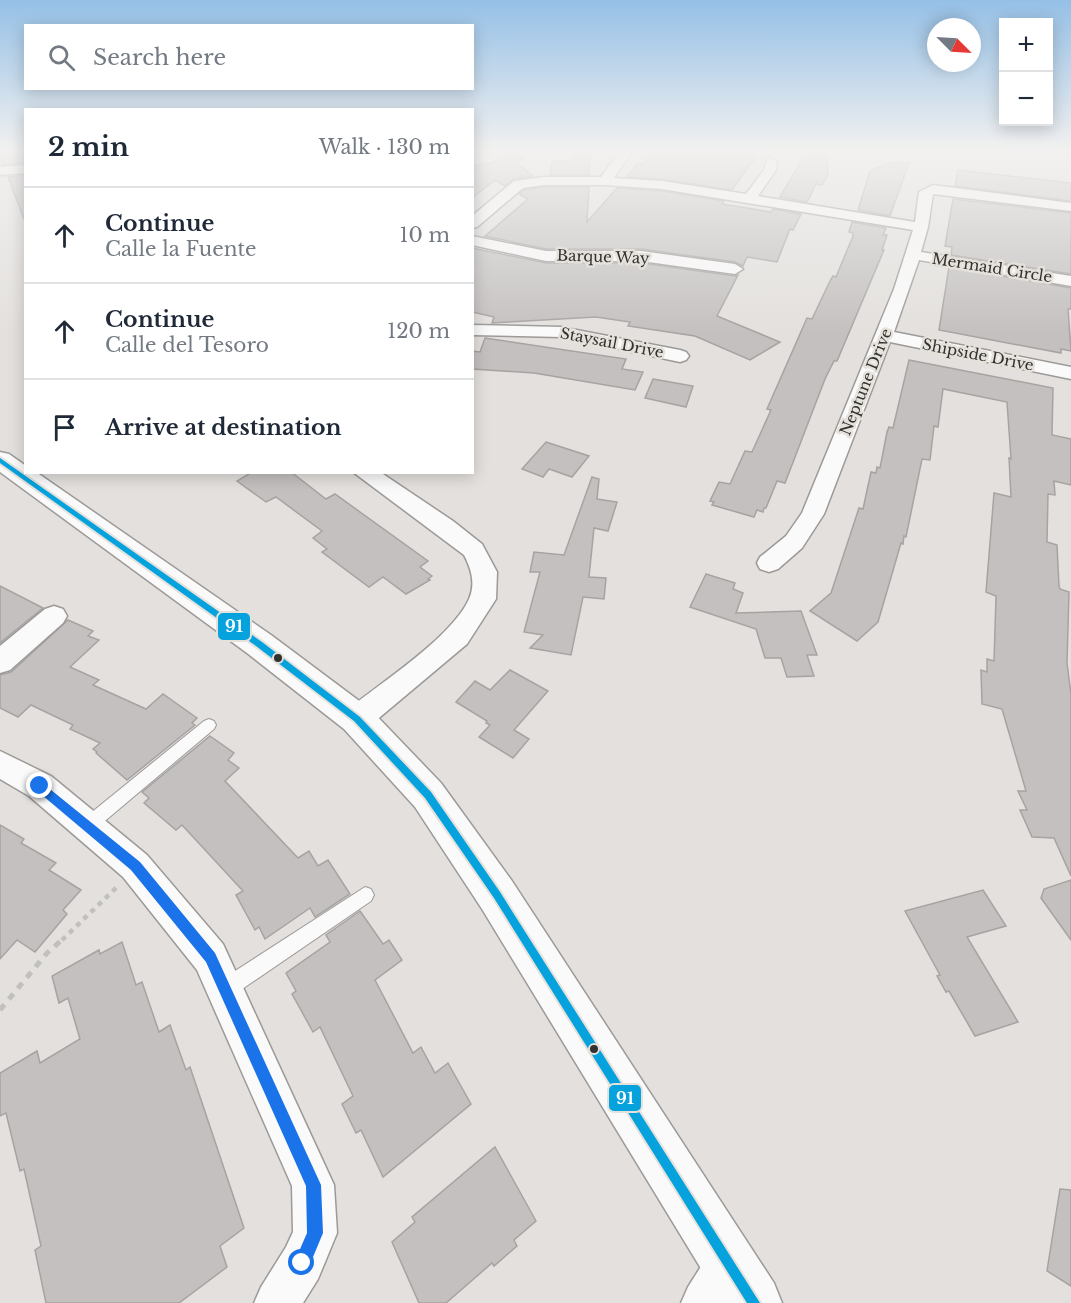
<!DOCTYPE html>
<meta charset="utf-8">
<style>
:root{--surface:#fff;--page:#f2f2f3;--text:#1f2937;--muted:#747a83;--line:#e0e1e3}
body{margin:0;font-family:"Libre Baskerville",serif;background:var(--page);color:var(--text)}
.controls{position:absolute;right:18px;top:18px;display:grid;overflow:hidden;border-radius:0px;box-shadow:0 3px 15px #0003}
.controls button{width:54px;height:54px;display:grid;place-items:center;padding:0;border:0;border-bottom:2px solid var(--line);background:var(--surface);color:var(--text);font:30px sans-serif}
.compass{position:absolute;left:927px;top:18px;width:54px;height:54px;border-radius:50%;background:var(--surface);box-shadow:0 3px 15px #0003;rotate:114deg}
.stop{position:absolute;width:18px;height:18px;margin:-14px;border:4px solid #1a73e8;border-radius:50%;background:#fff}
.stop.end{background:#1a73e8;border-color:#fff;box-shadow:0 2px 6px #0008}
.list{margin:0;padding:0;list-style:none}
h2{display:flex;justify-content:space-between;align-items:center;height:78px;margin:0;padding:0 24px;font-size:26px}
h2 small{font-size:20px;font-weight:400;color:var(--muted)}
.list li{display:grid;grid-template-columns:39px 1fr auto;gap:18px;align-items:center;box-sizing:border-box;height:96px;padding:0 24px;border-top:2px solid var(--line)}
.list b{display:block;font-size:22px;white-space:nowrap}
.list p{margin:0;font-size:20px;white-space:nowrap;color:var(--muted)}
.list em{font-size:20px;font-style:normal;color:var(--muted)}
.icon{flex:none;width:33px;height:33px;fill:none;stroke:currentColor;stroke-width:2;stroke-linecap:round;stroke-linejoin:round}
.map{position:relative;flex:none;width:1071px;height:1303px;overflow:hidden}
.search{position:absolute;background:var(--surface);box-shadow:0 3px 15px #0003;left:24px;top:24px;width:450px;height:66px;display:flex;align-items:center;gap:15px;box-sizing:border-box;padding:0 21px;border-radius:0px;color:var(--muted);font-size:22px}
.panel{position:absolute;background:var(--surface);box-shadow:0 3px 15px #0003;left:24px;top:108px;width:450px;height:366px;border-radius:0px}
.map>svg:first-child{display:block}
.building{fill:#c3c0bf;stroke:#a6a3a2;stroke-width:1.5}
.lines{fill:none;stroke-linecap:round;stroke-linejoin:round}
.lane-casing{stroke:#9c9a98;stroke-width:2}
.street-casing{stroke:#9c9a98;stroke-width:3}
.primary-casing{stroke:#9c9a98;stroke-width:3}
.path-far1{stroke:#c0c0be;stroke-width:4.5;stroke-dasharray:5 5;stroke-linecap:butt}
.path{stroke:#c0c0be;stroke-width:5;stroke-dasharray:7 7;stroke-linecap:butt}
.lane{fill:#fbfafa;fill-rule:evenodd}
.street{fill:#fbfafa;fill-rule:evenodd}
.primary{fill:#fbfafa;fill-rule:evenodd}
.bus-1-casing{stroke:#e5e1db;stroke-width:4}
.bus-1{fill:#05a2de;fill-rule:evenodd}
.route{fill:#1a73e8}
.bus-dot{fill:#32312f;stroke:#e5e1db;stroke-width:2}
.labels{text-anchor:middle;stroke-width:5;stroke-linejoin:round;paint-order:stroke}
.far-street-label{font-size:15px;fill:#32312f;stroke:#e5e1db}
.line-badge{stroke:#e5e1db;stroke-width:2}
.badge-label{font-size:16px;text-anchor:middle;font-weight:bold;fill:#fff}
</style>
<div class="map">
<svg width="1071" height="1303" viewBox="0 0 1071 1303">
<rect width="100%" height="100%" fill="#e3e0dd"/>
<g class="building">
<polygon points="26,151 26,163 3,165 0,153"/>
<polygon points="516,151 524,151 526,155 517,163 533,176 514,179 505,186 495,180 472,198 472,172 478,170 472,166 492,163"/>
<polygon points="573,151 590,151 589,175 550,175 552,161 572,161"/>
<polygon points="654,151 760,151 732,190 662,179 626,177 638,163 643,164"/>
<polygon points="807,151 827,151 828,175 822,185 816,184 807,202 780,197"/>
<polygon points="890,163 909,163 890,216 858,210 870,171"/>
<polygon points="958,170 1071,183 1071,201 955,186"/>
<polygon points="26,175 26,219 24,219 8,177"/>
<polygon points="544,187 589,187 587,222 617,188 662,191 724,201 722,204 771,212 773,209 801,214 793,230 790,229 777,262 747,257 743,266 735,262 641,249 546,249 485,236 528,199 519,194 524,190"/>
<polygon points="953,199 1071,213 1071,274 951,255 952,247 945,246"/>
<polygon points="852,222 886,228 883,235 887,235 882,250 884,250 837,361 834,361 825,379 785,483 777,481 766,508 764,508 763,512 757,510 754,517 712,505 714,502 710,501 719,482 730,484 745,451 752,452 771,410 767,409 807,318 812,319 830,281 833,276 836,277 853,236 853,233 849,232"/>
<polygon points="472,248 546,263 641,263 735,276 738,275 717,316 780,342 750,360 695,336 628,326 630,322 596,317 492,323 494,317 472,312"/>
<polygon points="949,267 1071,288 1071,309 1068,309 1071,351 1061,349 1061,353 939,330"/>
<polygon points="485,338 626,359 622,369 643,372 635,390 534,373 472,369 472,351 480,352"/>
<polygon points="909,360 1053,388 1052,435 1071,439 1071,485 1054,481 1055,495 1048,494 1047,542 1057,545 1059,586 1060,589 1069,592 1067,663 1071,694 1071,876 1054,838 1032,837 1020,810 1027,810 1018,791 1026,791 1002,709 982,704 981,670 987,672 987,659 994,661 996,596 986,592 994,493 1011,497 1009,458 1011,459 1007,402 943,389 938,427 934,426 930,460 922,459 906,537 904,536 903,544 901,543 878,622 857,641 810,611 831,593 859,508 863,509 871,472 876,473 877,467 880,468 887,432 889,427 893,428"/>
<polygon points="653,379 693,386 686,407 645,398"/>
<polygon points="546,442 589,456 572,477 549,469 543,477 522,469"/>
<polygon points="252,472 291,472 326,499 335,494 428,561 420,567 432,576 428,579 430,580 406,594 383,577 369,587 322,552 327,549 313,538 322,531 276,497 266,502 237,481"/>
<polygon points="592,477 599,479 597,499 617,502 608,531 594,528 589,577 606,578 604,599 583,597 571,655 530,648 543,635 524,632 540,572 530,572 534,552 564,555"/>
<polygon points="706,574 735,583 733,589 743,593 736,613 801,611 817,655 807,655 814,676 787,677 781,658 765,658 756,629 690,607"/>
<polygon points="0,586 43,608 0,643"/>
<polygon points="68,620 93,631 88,636 99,640 70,667 99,680 93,685 146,709 163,694 197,718 192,723 195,725 127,780 96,753 97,752 93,749 100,743 70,729 73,725 31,705 18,717 0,708 0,675 11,672"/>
<polygon points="510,670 548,691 514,730 529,739 513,758 479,737 490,725 486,723 487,721 456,702 475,681 490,690"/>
<polygon points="210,736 234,753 228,760 239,768 225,781 298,858 309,851 318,866 328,860 350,894 315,917 310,908 265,939 259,927 255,930 236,895 243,891 182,825 176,830 144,803 149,798 142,792"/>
<polygon points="0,825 24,839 21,843 56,863 49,870 81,890 63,910 67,914 35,952 17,940 0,959"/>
<polygon points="1071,880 1071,940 1041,898 1044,889"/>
<polygon points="983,890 1006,926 967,937 1018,1022 975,1036 949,991 946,992 937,976 940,975 905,911"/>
<polygon points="360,911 383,944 389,940 402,960 375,980 413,1053 421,1047 435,1073 448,1063 471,1104 383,1177 361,1130 356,1133 342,1104 353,1096 320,1027 313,1032 292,994 296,991 286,973 330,942 326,935"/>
<polygon points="122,942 136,985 142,982 159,1032 170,1025 186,1070 190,1067 244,1228 220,1246 227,1267 179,1303 46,1303 35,1250 41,1246 24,1169 20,1171 6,1113 0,1116 0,1073 37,1051 40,1063 80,1039 68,998 59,1003 52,976 99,950 100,954"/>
<polygon points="495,1147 536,1221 514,1240 517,1246 494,1266 492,1263 446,1303 419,1303 392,1242 415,1222 412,1217"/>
<polygon points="1060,1189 1071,1190 1071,1286 1047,1271"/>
</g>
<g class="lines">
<g class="lane-casing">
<g id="lane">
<polygon points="209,719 214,721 216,725 214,729 93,831 87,833 81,831 79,826 81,821 204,721"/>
<polygon points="365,887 371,889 374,895 371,901 232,996 225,998 218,996 216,989 218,982"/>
</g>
</g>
<g class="street-casing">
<g id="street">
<polygon points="620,151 632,151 614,178 662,181 746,194 764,170 767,159 771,158 777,162 776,170 758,196 915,222 919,192 933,185 1071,203 1071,211 933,194 928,227 921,252 1071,276 1071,286 919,260 894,332 1071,367 1071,379 890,342 824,514 802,548 778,569 769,572 760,569 757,563 760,557 786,536 802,513 894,289 913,230 662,189 605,185 544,185 523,188 477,227 472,228 472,216 514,181 544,177 601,177"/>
<polygon points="26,165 26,173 0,175 0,167"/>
<polygon points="472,236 546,251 641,251 735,264 743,269 735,274 641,261 546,261 472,245"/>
<polygon points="472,325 561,327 680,350 686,352 689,356 686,360 680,362 561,337 472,335"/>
<path d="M353,472h27l73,49 29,23 15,28 -1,27 -29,45 -100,84 -10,3 -10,-3 -4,-9 4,-9c34,-27 105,-73 122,-111 7,-15 2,-31 -5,-44z"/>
<polygon points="54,606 63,609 67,616 63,623 10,670 0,673 0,646 45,609"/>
<polygon points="0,751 51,776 147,855 223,944 334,1185 337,1233 318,1279 303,1303 254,1303 261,1287 286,1247 293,1232 292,1186 197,970 123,877 29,796 0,779"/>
<polygon points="728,1243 744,1249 750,1265 730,1303 681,1303 688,1287 712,1249"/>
</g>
</g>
<g class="primary-casing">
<polygon id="primary" points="0,452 9,454 26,466 26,472 36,472 271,635 370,709 441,783 512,881 774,1283 782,1303 722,1303 482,909 415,807 344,729 247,653 0,472"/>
</g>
<polyline class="path-far1" points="62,940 117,887"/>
<polyline class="path" points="0,1010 47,953 64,938"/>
<use href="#lane" class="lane"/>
<use href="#street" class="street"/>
<use href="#primary" class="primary"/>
<g class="bus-1-casing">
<polygon id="bus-1" points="0,458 262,642 360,717 431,792 500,892 760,1303 747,1303 494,898 425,798 354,721 256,646 0,463"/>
</g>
<use href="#bus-1" class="bus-1"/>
</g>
<linearGradient id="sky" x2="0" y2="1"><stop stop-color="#95c0e6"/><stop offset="0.45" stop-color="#f2f1f0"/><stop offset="1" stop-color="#f2f1f0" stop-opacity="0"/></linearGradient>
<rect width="1071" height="334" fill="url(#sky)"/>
<polygon class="route" points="40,781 140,862 215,953 321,1185 323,1233 308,1269 302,1271 297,1269 294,1263 307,1233 306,1186 206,962 131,870 36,790 36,783"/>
<g class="bus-dot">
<circle cx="278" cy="658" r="5"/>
<circle cx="594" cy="1049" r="5"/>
</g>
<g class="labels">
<g class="far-street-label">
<text transform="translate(603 257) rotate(2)" y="5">Barque Way</text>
<text transform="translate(992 268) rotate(9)" y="5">Mermaid Circle</text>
<text transform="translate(612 343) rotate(11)" y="5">Staysail Drive</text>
<text transform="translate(978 355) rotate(11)" y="5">Shipside Drive</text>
<text transform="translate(866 382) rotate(-68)" y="5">Neptune Drive</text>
</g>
</g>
<g class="line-badge">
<rect x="217" y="612" width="34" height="29" rx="6" fill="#05a2de"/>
<rect x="608" y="1084" width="34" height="28" rx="6" fill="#05a2de"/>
</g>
<g class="badge-label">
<text x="234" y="632">91</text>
<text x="625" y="1104">91</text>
</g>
</svg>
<div class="controls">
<button>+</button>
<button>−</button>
</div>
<svg class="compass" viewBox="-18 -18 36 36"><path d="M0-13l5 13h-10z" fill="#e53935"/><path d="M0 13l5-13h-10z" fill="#747a83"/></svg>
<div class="stop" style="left:302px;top:1263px"></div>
<div class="stop end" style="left:40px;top:786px"></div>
<div class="search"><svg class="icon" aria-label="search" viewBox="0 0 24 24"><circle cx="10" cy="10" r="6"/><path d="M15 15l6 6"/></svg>Search here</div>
<section class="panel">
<h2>2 min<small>Walk · 130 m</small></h2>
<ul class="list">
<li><svg class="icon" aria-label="ahead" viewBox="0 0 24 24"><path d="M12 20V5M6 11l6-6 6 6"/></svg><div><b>Continue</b><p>Calle la Fuente</p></div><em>10 m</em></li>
<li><svg class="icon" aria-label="ahead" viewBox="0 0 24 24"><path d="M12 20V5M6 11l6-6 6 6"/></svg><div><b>Continue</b><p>Calle del Tesoro</p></div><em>120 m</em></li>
<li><svg class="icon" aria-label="arrive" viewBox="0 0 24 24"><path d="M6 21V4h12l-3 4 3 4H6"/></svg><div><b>Arrive at destination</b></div></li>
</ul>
</section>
</div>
